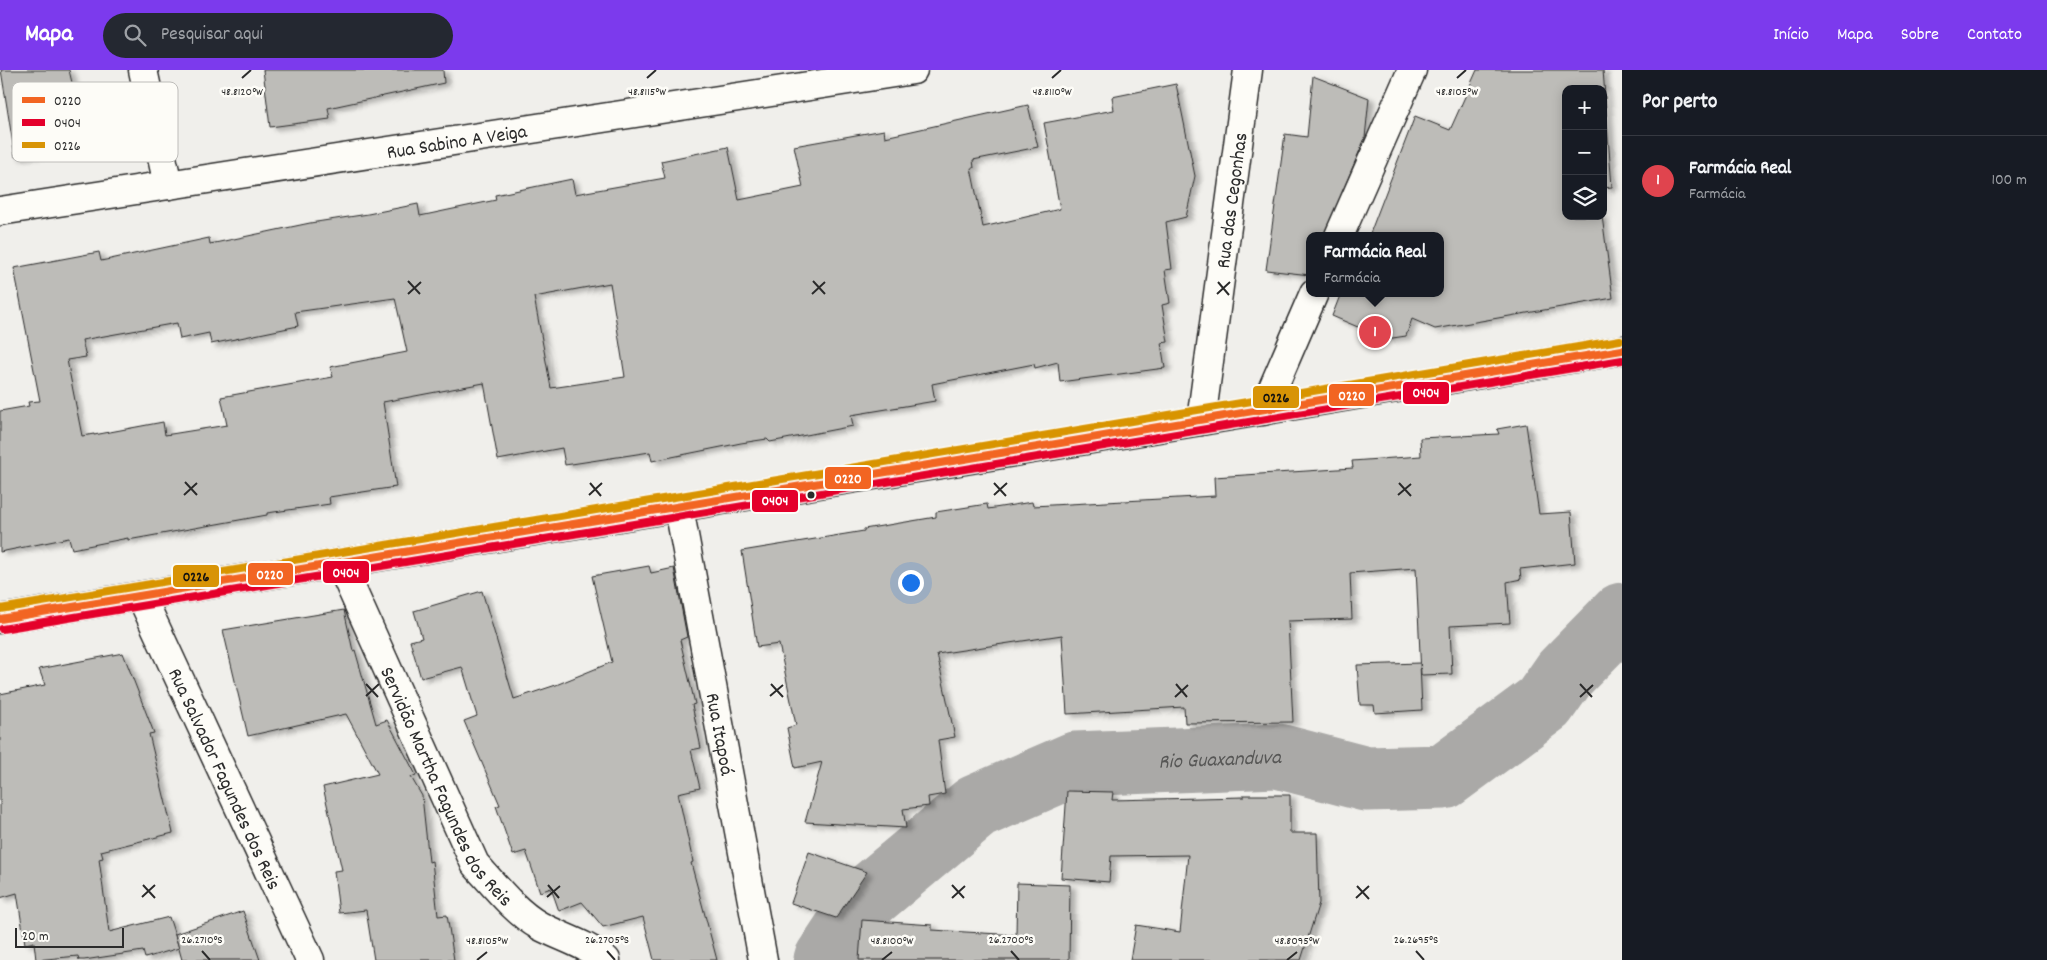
<!DOCTYPE html>
<html lang="pt">
<meta charset="utf-8">
<style>
:root{--surface:#171b24;--page:#242831;--text:#f1f3f6;--muted:#9ea1a6;--line:#363941;--accent:#7c3aed}
body{margin:0;font-family:Dekko,sans-serif;background:var(--page);color:var(--text)}
.controls{position:absolute;right:15px;top:15px;display:grid;overflow:hidden;border-radius:10px;box-shadow:0 2px 12px #0003}
.controls button{width:45px;height:45px;display:grid;place-items:center;padding:0;border:0;border-bottom:1px solid var(--line);background:var(--surface);color:var(--text);font:25px sans-serif}
.scale{position:absolute;left:15px;bottom:12px;width:109px;box-sizing:border-box;padding-left:5px;border:2px solid #2b2b2b;border-top:0;font-size:14px;line-height:18px;white-space:nowrap;color:#2b2b2b;-webkit-text-stroke:4px #fdfcf7;paint-order:stroke}
.you{position:absolute;left:910px;top:512px;width:18px;height:18px;margin:-12px;border:4px solid #fff;border-radius:50%;background:#1a73e8;box-shadow:0 0 0 8px #1a73e833}
.badge{display:grid;place-items:center;width:32px;height:32px;border-radius:50%;background:var(--accent);color:#fff;font-size:16px;font-weight:700}
.pin{position:absolute;translate:-50% -50%;border:2px solid #fff;box-shadow:0 1px 5px #0006}
.popup{position:absolute;left:1306px;top:162px;width:138px;height:65px;box-sizing:border-box;display:grid;place-content:center;border-radius:10px;background:var(--surface);filter:drop-shadow(0 1px 4px #0005);font-size:16px;white-space:nowrap;color:var(--muted)}
.popup b{font-size:19px;color:var(--text)}
.popup::after{content:'';position:absolute;left:50%;top:100%;margin-left:-10px;border:10px solid transparent;border-top-color:var(--surface)}
.list{margin:0;padding:0;list-style:none}
h2{display:flex;justify-content:space-between;align-items:center;height:65px;margin:0;padding:0 20px;font-size:21px}
h2 small{font-size:16px;font-weight:400;color:var(--muted)}
.list li{display:grid;grid-template-columns:32px 1fr auto;gap:15px;align-items:center;box-sizing:border-box;height:90px;padding:0 20px;border-top:1px solid var(--line)}
.list b{display:block;font-size:19px;white-space:nowrap}
.list p{margin:0;font-size:16px;white-space:nowrap;color:var(--muted)}
.list em{font-size:16px;font-style:normal;color:var(--muted)}
.icon{flex:none;width:28px;height:28px;fill:none;stroke:currentColor;stroke-width:2;stroke-linecap:round;stroke-linejoin:round}
.map{position:relative;flex:none;width:1622px;height:890px;overflow:hidden}
header{display:flex;align-items:center;gap:30px;box-sizing:border-box;height:70px;padding:0 25px;background:var(--accent);color:#fff}
header strong{font-size:24px}
nav{display:flex;gap:28px;margin-inline-start:auto;font-size:18px}
.search{width:350px;height:45px;background:var(--page);display:flex;align-items:center;gap:12px;box-sizing:border-box;padding:0 18px;border-radius:28px;color:var(--muted);font-size:19px}
main{display:flex}
aside{flex:1;background:var(--surface)}
.map>svg:first-child{display:block}
.lines{fill:none;stroke-linecap:round;stroke-linejoin:round}
.river{stroke:#aaa9a7;stroke-width:65}
.building{fill:#bdbcb8;stroke:#2b2b2b;fill-rule:evenodd;filter:url(#shadow)}
.minor-casing{stroke:#2b2b2b;stroke-width:31}
.major-casing{stroke:#2b2b2b;stroke-width:31}
.minor{stroke:#fdfcf7;stroke-width:28}
.major{stroke:#fdfcf7;stroke-width:28}
.bus-1-casing{stroke:#fdfcf7;stroke-width:11}
.bus-2-casing{stroke:#fdfcf7;stroke-width:11}
.bus-3-casing{stroke:#fdfcf7;stroke-width:11}
.bus-1{stroke:#f26522;stroke-width:8}
.bus-2{stroke:#e4002b;stroke-width:8}
.bus-3{stroke:#d89406;stroke-width:8}
.ticks{fill:none;stroke:#2b2b2b;stroke-width:2}
.bus-dot{fill:#2b2b2b;stroke:#fdfcf7;stroke-width:2}
.labels{text-anchor:middle;stroke-width:5;stroke-linejoin:round;paint-order:stroke}
.street-label{font-size:20px;fill:#2b2b2b;stroke:#fdfcf7}
.water-label{font-size:21px;font-style:italic;fill:#575756;stroke:#fdfcf7}
.key{fill:#fdfcf7;stroke:#bebdba;stroke-width:1}
.key-label{font-size:14px;fill:#2b2b2b}
.ticks-label{font-size:12px;text-anchor:middle;fill:#2b2b2b;stroke:#fdfcf7;stroke-width:5;stroke-linejoin:round;paint-order:stroke}
.line-badge{stroke:#fdfcf7;stroke-width:2}
.badge-label{font-size:14px;text-anchor:middle;font-weight:bold;fill:#fff}
.pale-badge-label{font-size:14px;text-anchor:middle;font-weight:bold;fill:#111}
</style>
<header>
<strong>Mapa</strong>
<div class="search"><svg class="icon" aria-label="search" viewBox="0 0 24 24"><circle cx="10" cy="10" r="6"/><path d="M15 15l6 6"/></svg>Pesquisar aqui</div>
<nav><a>Início</a><a>Mapa</a><a>Sobre</a><a>Contato</a></nav>
</header>
<main>
<div class="map">
<svg width="1622" height="890" viewBox="0 0 1622 890">
<defs>
<filter id="shadow"><feDropShadow dx="5.5" dy="3" stdDeviation="2.5" flood-color="#0004"/></filter>
</defs>
<rect width="100%" height="100%" fill="#f0efeb"/>
<filter id="ink" filterUnits="userSpaceOnUse"><feTurbulence type="fractalNoise" baseFrequency=".02" numOctaves="2"/><feDisplacementMap in="SourceGraphic" scale="10" xChannelSelector="R" yChannelSelector="G"/><feConvolveMatrix kernelMatrix="1 2 1 2 8 2 1 2 1" color-interpolation-filters="sRGB"/></filter>
<g filter="url(#ink)">
<g class="lines">
<path class="river" id="s1" d="M826,890l41,-62 109,-91 99,-43 203,-8 88,23 78,-2 100,-74 21,-30 57,-58"/>
</g>
<g class="building">
<polygon points="1,0 69,0 73,17 88,15 98,75 15,87"/>
<polygon points="263,0 443,0 444,13 328,38 330,49 270,57"/>
<polygon points="1477,0 1603,0 1612,117 1603,118 1603,19 1566,19 1566,146 1602,146 1613,228 1435,259 1412,249 1406,266 1386,269 1332,246 1341,223 1440,223 1440,166 1369,166 1415,46 1450,60"/>
<polygon points="1313,6 1369,28 1365,68 1324,166 1310,166 1310,205 1266,200 1285,64 1307,67"/>
<path d="M1176,14l19,92 -9,41 -20,5 6,47 -7,1 5,33 -8,2 6,37 -7,1 4,25 -105,14 -2,-20 -23,6 -1,-4 -102,20 3,17 -84,14 2,11 -83,16 -3,-3 -26,4 -89,18 -2,-9 -85,13 -3,-17 -64,12 -14,-77 -101,19 13,85 -67,10 1,7 -63,9v2l-139,25v-2l-56,11 -3,-11 -69,14v-141l29,-5 -1,-4 12,-1 -26,-133 85,-16 2,9 108,-23 1,6 100,-21 58,-9 50,-10 2,12 76,-16 -1,-5 77,-16 3,15 90,-16 -4,-17 67,-14 11,53 64,-13 -9,-41 90,-16 1,7 143,-32 10,42 -65,13 1,8h-3l12,59 77,-18 -16,-86 70,-13 -2,-13zM610,213l15,94 -74,11 -17,-91zM395,228l12,54 -77,15 3,10 -112,20 6,28 -62,10 -2,-13 -69,13v-1l-12,2 -15,-76 19,-3 -4,-17 95,-17 3,16 29,-6 2,11 87,-18 -3,-14z"/>
<polygon points="1526,354 1539,444 1571,442 1575,493 1520,499 1521,509 1507,512 1510,553 1450,556 1452,604 1421,605 1416,498 1350,503 1352,549 1288,551 1293,652 1185,653 1184,637 1067,644 1062,565 937,584 955,667 938,670 945,724 928,727 929,736 903,739 906,758 805,752 822,692 795,698 787,658 796,655 779,574 757,577 742,481 864,461 864,459 936,447 936,442 987,434 988,439 1032,432 1033,436 1215,426 1214,407 1353,398 1352,391 1421,386 1420,368 1499,364 1497,359"/>
<polygon points="649,496 651,503 674,498 687,567 680,570 695,634 692,635 701,678 691,680 700,718 678,723 693,792 691,793 717,890 654,890 643,847 603,857 582,832 559,841 551,818 540,822 526,781 513,785 496,736 500,735 464,651 477,646 462,597 421,608 410,571 422,568 414,541 482,521 514,629 556,615 612,592 592,506"/>
<polygon points="344,540 353,581 355,580 376,654 387,650 416,705 411,707 422,726 429,792 432,791 438,846 447,845 454,890 374,890 366,840 339,843 334,801 342,800 323,717 378,704 346,644 248,666 223,560"/>
<polygon points="123,583 154,663 149,664 173,763 101,781 103,788 99,789 109,862 169,847 179,878 145,888 143,881 84,890 79,890 78,886 36,890 34,872 25,874 17,823 0,828 0,624 45,615 39,599"/>
<polygon points="1420,593 1422,640 1375,643 1374,635 1360,635 1357,595"/>
<polygon points="1067,721 1113,722 1112,730 1244,727 1244,725 1290,725 1290,763 1317,763 1319,833 1301,890 1130,890 1136,855 1180,862 1188,785 1111,786 1109,812 1061,808"/>
<polygon points="809,782 867,802 836,848 791,833"/>
<polygon points="1017,813 1070,815 1069,890 859,890 862,850 932,855 932,860 1016,865"/>
<polygon points="243,841 260,890 182,890 175,864"/>
</g>
<g class="lines">
<g class="minor-casing">
<g id="minor">
<polyline points="143,0 168,115"/>
<path id="s2" d="M0,141l913,-141"/>
<polyline points="1339,166 1412,0"/>
<polyline points="1263,341 1314,223"/>
<polyline points="1201,351 1622,280"/>
<path id="s3" d="M679,438l84,452"/>
<path id="s4" d="M340,493l135,301c19,21 41,49 65,62 23,12 46,18 66,34"/>
<path id="s5" d="M141,526l169,364"/>
</g>
</g>
<g class="major-casing">
<g id="major">
<path id="s6" d="M0,549l1201,-198 47,-351"/>
</g>
</g>
<use href="#minor" class="minor"/>
<use href="#major" class="major"/>
<g class="bus-1-casing">
<polyline id="bus-1" points="0,549 1622,280"/>
</g>
<g class="bus-2-casing">
<polyline id="bus-2" points="2,559 1622,290"/>
</g>
<g class="bus-3-casing">
<polyline id="bus-3" points="0,539 1620,270"/>
</g>
<use href="#bus-1" class="bus-1"/>
<use href="#bus-2" class="bus-2"/>
<use href="#bus-3" class="bus-3"/>
</g>
</g>
<path class="ticks" d="M242,8l9,-8M647,8l9,-8M1052,8l9,-8M1457,8l9,-8M408,211l12,13M813,211l12,13M1218,212l11,13M408,224l13,-12M812,224l13,-12M1217,224l13,-12M185,412l12,13M590,413l11,13M994,413l12,13M1399,413l12,13M184,425l13,-12M589,425l13,-12M994,425l13,-12M1398,425l13,-11M366,614l12,13M771,614l12,13M1176,614l11,13M1580,614l12,13M366,626l13,-12M770,626l13,-11M1175,627l13,-12M1580,627l13,-12M143,815l12,13M548,815l11,13M952,815l12,13M1357,816l12,13M142,827l13,-12M547,827l13,-11M952,828l13,-12M1356,828l13,-12M202,881l8,9M607,881l8,9M1011,881l8,9M1416,881l8,9M477,890l10,-8M882,890l10,-8M1287,890l10,-8"/>
<circle class="bus-dot" cx="811" cy="425" r="4.5"/>
<g class="labels">
<g class="street-label">
<text dy="7" stroke="none"><textPath href="#s2" startOffset="462">Rua Sabino A Veiga</textPath></text>
<text dy="7" stroke="none"><textPath href="#s6" startOffset="1440">Rua das Cegonhas</textPath></text>
<text dy="7" stroke="none"><textPath href="#s3" startOffset="230">Rua Itapoá</textPath></text>
<text dy="7" stroke="none"><textPath href="#s5" startOffset="201">Rua Salvador Fagundes dos Reis</textPath></text>
<text dy="7" stroke="none"><textPath href="#s4" startOffset="248">Servidão Martha Fagundes dos Reis</textPath></text>
</g>
<g class="water-label">
<text dy="7" stroke="none"><textPath href="#s1" startOffset="469">Rio Guaxanduva</textPath></text>
</g>
</g>
<rect x="12" y="12" width="166" height="80" rx="8" class="key"/>
<rect x="22" y="27" width="23" height="6" fill="#f26522"/>
<rect x="22" y="49" width="23" height="7" fill="#e4002b"/>
<rect x="22" y="72" width="23" height="6" fill="#d89406"/>
<g class="key-label">
<text x="54" y="35">0220</text>
<text x="54" y="57">0404</text>
<text x="54" y="80">0226</text>
</g>
<g class="ticks-label">
<text x="242" y="25">48.8120°W</text>
<text x="647" y="25">48.8115°W</text>
<text x="1052" y="25">48.8110°W</text>
<text x="1457" y="25">48.8105°W</text>
<text x="202" y="873">26.2710°S</text>
<text x="607" y="873">26.2705°S</text>
<text x="1011" y="873">26.2700°S</text>
<text x="1416" y="873">26.2695°S</text>
<text x="487" y="874">48.8105°W</text>
<text x="892" y="874">48.8100°W</text>
<text x="1297" y="874">48.8095°W</text>
</g>
<g class="line-badge">
<rect x="1402" y="311" width="48" height="24" rx="5" fill="#e4002b"/>
<rect x="1328" y="313" width="47" height="24" rx="5" fill="#f26522"/>
<rect x="1252" y="315" width="48" height="24" rx="5" fill="#d89406"/>
<rect x="824" y="396" width="48" height="24" rx="5" fill="#f26522"/>
<rect x="751" y="419" width="48" height="24" rx="5" fill="#e4002b"/>
<rect x="322" y="490" width="48" height="24" rx="5" fill="#e4002b"/>
<rect x="247" y="492" width="47" height="24" rx="5" fill="#f26522"/>
<rect x="172" y="494" width="48" height="24" rx="5" fill="#d89406"/>
</g>
<g class="badge-label">
<text x="1426" y="327">0404</text>
<text x="1352" y="330">0220</text>
<text x="848" y="413">0220</text>
<text x="775" y="435">0404</text>
<text x="346" y="507">0404</text>
<text x="270" y="509">0220</text>
</g>
<g class="pale-badge-label">
<text x="1276" y="332">0226</text>
<text x="196" y="511">0226</text>
</g>
</svg>
<div class="controls">
<button>+</button>
<button>−</button>
<button><svg class="icon" aria-label="layers" viewBox="0 0 24 24"><path d="M12 4l9 5-9 5-9-5zM3 14l9 5 9-5"/></svg></button>
</div>
<div class="scale">20 m</div>
<div class="you"></div>
<div class="pin badge" style="left:1375px;top:262px;background:#e0444e">1</div>
<div class="popup"><b>Farmácia Real</b>Farmácia</div>
</div>
<aside>
<h2>Por perto<small></small></h2>
<ul class="list">
<li><span class="badge" style="background:#e0444e">1</span><div><b>Farmácia Real</b><p>Farmácia</p></div><em>100 m</em></li>
</ul>
</aside>
</main>
